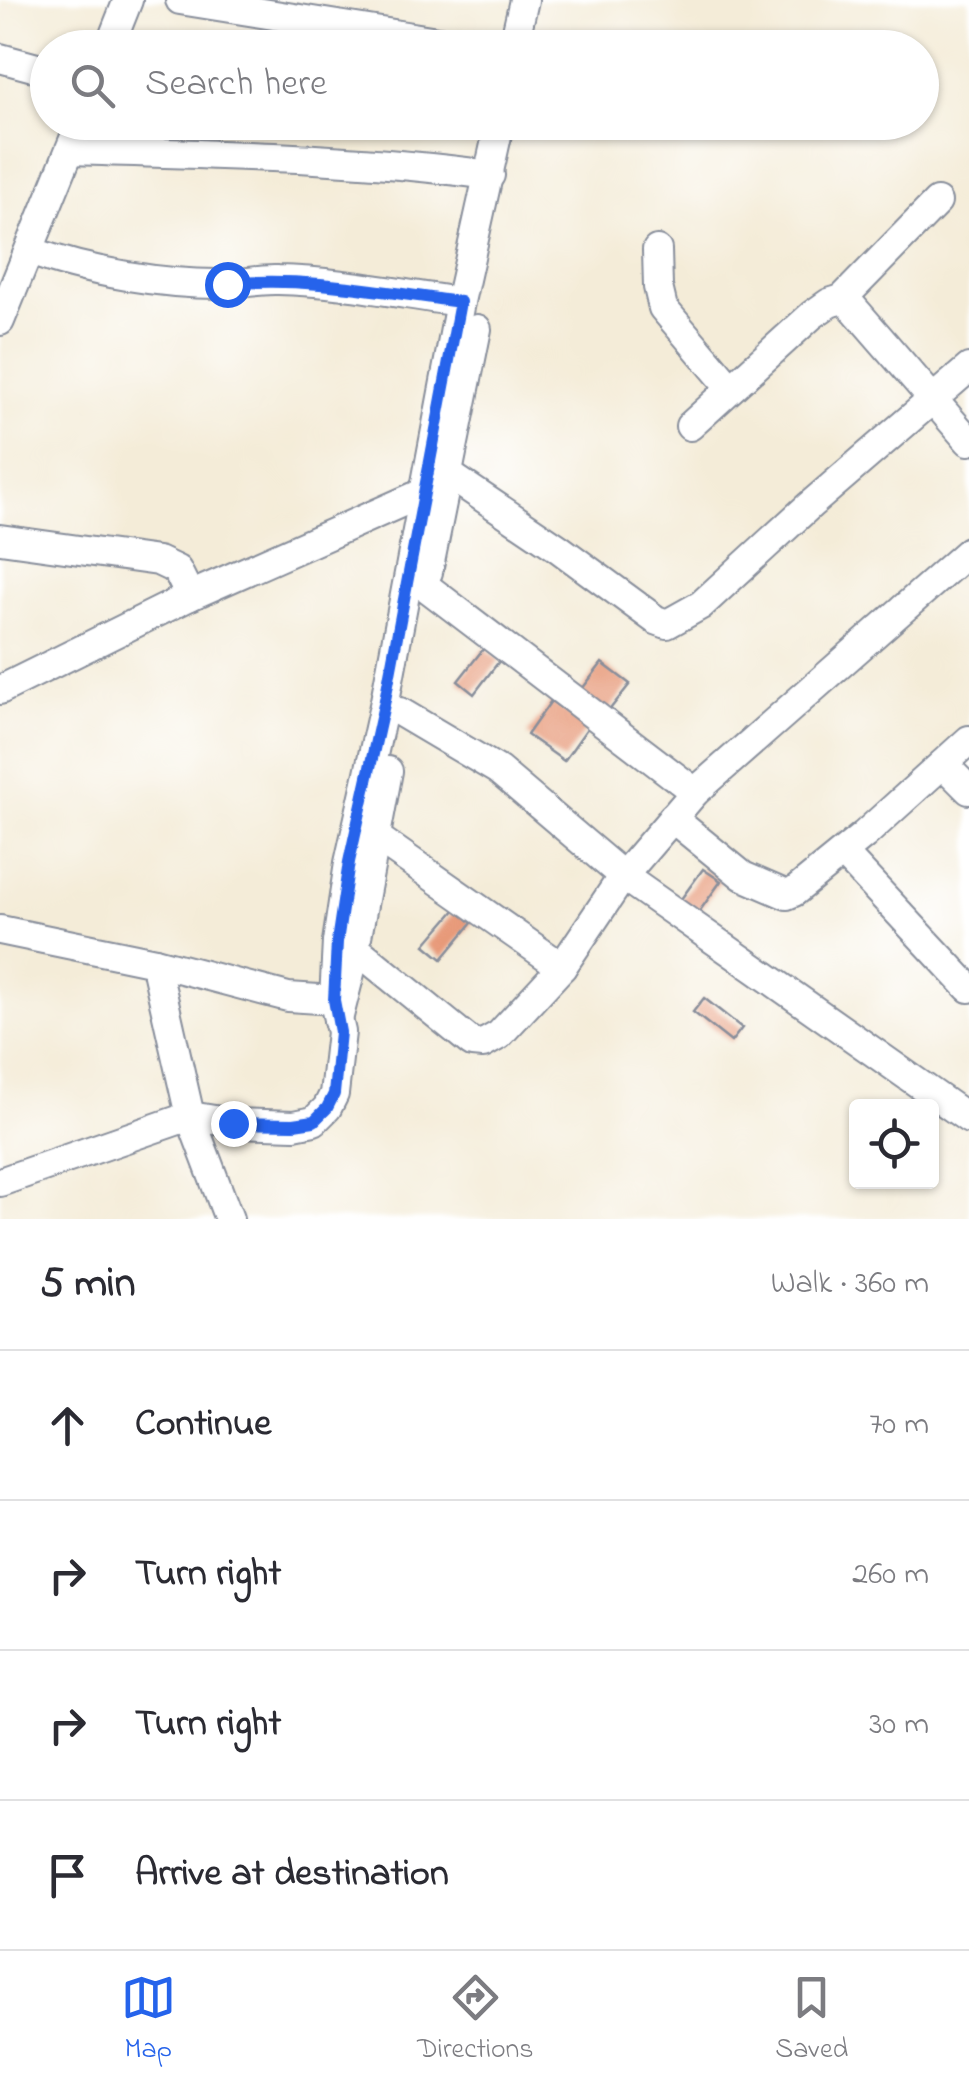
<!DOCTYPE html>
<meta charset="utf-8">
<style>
:root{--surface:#fff;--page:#f2f2f3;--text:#2b2b33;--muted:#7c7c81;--line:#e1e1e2;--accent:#2563eb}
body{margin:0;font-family:"Indie Flower",sans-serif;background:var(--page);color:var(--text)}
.controls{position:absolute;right:30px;bottom:30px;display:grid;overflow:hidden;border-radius:10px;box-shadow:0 2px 8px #0004}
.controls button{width:90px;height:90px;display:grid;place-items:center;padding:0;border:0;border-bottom:2px solid var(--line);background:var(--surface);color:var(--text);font:50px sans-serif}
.stop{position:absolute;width:30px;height:30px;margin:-22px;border:8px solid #2563eb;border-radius:50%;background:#fff}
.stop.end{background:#2563eb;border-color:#fff;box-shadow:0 2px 10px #0008}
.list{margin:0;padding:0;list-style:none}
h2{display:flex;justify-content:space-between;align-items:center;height:130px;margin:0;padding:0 40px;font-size:42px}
h2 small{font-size:32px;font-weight:400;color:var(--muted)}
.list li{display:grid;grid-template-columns:65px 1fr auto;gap:30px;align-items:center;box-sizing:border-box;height:150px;padding:0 40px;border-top:2px solid var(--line)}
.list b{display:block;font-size:38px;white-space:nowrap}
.list em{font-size:32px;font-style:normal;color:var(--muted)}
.icon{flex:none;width:55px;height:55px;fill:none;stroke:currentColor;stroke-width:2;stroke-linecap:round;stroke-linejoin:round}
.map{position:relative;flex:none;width:969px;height:1219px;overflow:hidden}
.search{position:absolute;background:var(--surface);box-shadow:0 2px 8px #0004;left:30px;right:30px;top:30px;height:110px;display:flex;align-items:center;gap:25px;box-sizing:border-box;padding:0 35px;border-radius:55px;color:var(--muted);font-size:38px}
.sheet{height:730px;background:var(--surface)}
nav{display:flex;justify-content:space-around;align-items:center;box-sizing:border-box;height:140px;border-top:2px solid var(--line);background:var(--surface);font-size:28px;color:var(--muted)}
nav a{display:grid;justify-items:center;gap:5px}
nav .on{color:var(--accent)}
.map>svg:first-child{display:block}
.building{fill:#e79a79}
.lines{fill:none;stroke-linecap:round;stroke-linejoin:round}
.minor-casing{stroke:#888e9b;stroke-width:32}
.minor{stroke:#fff;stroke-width:28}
.route{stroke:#2563eb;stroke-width:12}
</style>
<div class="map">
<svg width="969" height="1219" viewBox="0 0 969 1219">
<rect width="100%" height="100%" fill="#fff"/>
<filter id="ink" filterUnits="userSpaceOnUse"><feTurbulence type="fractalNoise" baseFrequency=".01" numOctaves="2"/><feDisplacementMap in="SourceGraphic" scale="20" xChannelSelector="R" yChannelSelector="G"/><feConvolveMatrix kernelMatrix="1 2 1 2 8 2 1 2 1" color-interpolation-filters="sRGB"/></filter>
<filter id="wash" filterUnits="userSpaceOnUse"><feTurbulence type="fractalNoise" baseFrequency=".0048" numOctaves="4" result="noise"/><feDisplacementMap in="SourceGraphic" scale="40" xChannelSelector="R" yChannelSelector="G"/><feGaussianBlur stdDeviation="2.25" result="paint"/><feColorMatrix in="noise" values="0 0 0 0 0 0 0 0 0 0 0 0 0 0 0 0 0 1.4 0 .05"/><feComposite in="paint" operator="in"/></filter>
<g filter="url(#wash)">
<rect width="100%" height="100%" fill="#f4ecd8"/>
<g id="blocks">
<g class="building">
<polygon points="484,648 500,660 474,694 458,681"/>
<polygon points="602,663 630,684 603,718 576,697"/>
<polygon points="551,701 588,727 564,761 527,735"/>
<polygon points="703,869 721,881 691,923 673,910"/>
<polygon points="456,909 472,923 442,959 425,945"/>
<polygon points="704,998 742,1028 731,1042 693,1012"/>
</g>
</g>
</g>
<g filter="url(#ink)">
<use href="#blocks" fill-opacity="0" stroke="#888e9b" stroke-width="2.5"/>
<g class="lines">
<g class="minor-casing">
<g id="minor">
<polyline points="180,0 481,48"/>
<polyline points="109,48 128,0"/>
<polyline points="513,48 524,0"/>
<polyline points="0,58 48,71"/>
<path d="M71,150c140,5 280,6 419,25"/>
<polyline points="657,250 658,287 663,308 731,388"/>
<path d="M30,251c56,21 135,34 195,33 18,0 35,-5 53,-4 60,1 122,14 182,22"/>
<polyline points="842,299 937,202"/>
<polyline points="0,321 81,122"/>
<polyline points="690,426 812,315 829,303 842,299 850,304 969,441"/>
<polyline points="448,474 558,548 656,620 667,624 701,605 810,505 969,368"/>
<polyline points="0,539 158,561 177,570 190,596"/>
<polyline points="428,572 477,329"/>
<polyline points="425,586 695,792"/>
<polyline points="0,690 190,596 423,493"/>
<polyline points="400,712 498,770 623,876 969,1119"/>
<polyline points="943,764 969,790"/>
<polyline points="672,818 743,876 787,895 794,892 864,835 969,740"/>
<polyline points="376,837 562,967"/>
<polyline points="843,853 969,988"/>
<polyline points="0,930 155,962 288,997 334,1000 337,942 349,863 385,701 460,302 500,122"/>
<polyline points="355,948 472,1043 483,1044 499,1035 562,967 623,876 695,792 969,551"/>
<polyline points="155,962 190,1116 229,1219"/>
<polyline points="338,1020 351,969 388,771"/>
<polyline points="0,1182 190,1116 233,1123 294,1125 314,1121 327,1108 334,1094 341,1032 334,1002"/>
</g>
</g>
<use href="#minor" class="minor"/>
</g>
</g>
<g class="lines" filter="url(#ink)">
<path class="route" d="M227,284c78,-8 155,8 233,18l-75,398 -36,162 -12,80 -3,58 6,32 -6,62 -7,14 -13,13 -20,3 -61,-1"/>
</g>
</svg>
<div class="controls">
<button><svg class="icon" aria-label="locate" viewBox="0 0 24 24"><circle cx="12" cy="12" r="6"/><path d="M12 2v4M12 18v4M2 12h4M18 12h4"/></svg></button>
</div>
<div class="stop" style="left:227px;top:284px"></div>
<div class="stop end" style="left:233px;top:1123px"></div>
<div class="search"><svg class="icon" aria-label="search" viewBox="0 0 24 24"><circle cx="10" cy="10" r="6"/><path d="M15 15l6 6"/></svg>Search here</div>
</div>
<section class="sheet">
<h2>5 min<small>Walk · 360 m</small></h2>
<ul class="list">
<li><svg class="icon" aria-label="ahead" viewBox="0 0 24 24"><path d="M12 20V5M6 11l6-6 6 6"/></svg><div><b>Continue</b></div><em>70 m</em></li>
<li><svg class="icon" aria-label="right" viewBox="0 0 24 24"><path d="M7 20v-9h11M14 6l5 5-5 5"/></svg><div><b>Turn right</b></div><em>260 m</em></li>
<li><svg class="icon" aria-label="right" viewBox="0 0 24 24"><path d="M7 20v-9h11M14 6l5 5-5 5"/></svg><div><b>Turn right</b></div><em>30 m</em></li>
<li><svg class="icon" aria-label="arrive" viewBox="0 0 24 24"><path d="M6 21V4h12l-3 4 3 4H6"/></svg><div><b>Arrive at destination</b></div></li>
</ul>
</section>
<nav>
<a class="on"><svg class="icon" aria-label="map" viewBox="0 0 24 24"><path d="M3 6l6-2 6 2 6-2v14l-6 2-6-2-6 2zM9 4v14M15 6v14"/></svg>Map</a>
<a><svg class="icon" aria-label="directions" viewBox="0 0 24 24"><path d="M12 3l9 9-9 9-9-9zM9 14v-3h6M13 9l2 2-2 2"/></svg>Directions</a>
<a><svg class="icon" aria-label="saved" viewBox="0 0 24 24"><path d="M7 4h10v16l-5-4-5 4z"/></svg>Saved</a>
</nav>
